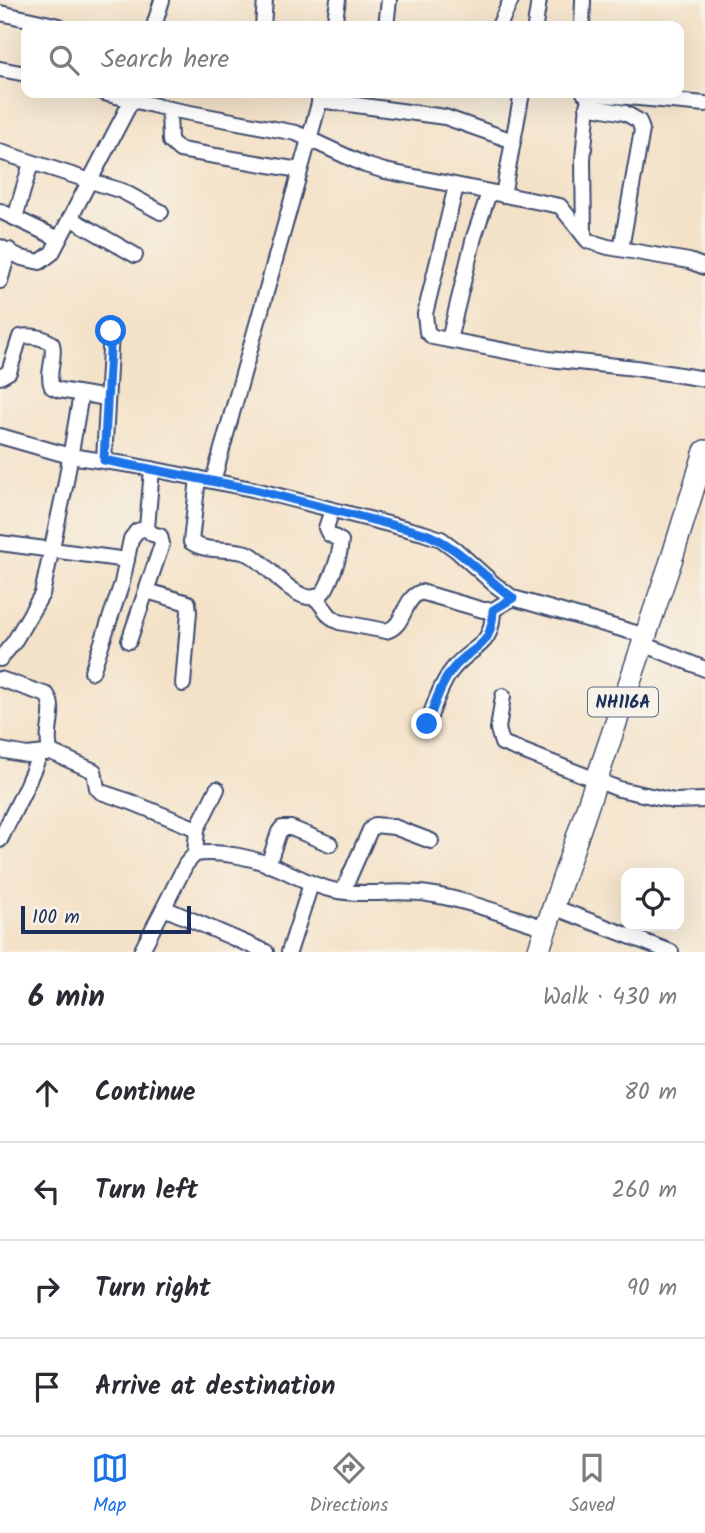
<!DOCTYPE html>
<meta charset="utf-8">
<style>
:root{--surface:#fff;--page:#f7f7f7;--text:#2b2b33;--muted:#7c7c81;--line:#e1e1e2;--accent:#1a73e8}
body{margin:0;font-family:Kalam,sans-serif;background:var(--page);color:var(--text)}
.controls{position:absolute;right:21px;bottom:21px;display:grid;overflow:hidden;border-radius:14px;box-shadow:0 7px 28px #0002}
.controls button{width:63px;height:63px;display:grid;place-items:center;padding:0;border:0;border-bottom:2px solid var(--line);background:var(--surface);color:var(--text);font:35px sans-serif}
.scale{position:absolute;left:21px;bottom:18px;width:170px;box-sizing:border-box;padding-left:7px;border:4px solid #1b2f5e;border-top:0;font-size:19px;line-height:24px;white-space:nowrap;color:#1b2f5e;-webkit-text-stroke:5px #f7f3e8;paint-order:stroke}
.stop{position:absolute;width:21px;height:21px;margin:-16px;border:5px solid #1a73e8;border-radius:50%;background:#fff}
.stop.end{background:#1a73e8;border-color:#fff;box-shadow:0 2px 7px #0008}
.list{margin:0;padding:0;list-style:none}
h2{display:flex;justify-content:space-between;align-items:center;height:91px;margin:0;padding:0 28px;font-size:30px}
h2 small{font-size:23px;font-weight:400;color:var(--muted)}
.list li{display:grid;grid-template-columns:46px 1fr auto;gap:21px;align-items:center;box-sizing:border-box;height:98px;padding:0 28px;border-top:2px solid var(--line)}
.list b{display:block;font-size:26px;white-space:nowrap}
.list em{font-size:23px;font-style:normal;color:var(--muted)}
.icon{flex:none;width:38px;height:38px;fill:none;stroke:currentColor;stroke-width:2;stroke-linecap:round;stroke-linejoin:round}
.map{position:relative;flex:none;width:705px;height:952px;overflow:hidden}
.search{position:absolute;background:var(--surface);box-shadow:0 7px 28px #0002;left:21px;right:21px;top:21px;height:77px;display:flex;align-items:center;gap:18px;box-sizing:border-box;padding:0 24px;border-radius:14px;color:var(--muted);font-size:26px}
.sheet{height:483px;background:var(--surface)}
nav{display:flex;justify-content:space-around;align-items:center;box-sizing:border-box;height:98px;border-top:2px solid var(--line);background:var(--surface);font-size:19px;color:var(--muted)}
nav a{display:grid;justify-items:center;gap:4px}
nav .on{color:var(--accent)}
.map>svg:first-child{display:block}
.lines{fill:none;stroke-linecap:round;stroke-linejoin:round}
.minor-casing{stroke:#3c4a6e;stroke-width:18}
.highway-casing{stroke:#3c4a6e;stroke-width:24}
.minor{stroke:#fff;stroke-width:14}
.highway{stroke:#fff;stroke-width:21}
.route{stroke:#1a73e8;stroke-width:9}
.labels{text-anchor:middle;stroke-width:7;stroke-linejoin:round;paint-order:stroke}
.shield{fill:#f7f3e8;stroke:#5d6a87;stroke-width:2}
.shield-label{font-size:18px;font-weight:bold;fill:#1b2f5e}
</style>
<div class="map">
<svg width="705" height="952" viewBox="0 0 705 952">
<rect width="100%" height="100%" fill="#f7f3e8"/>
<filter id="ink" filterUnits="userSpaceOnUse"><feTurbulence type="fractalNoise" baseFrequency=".0143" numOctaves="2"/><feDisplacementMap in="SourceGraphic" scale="14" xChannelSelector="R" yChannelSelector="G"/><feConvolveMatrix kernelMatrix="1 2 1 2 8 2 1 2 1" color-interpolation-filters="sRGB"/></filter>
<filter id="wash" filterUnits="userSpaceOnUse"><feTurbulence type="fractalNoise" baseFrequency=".00686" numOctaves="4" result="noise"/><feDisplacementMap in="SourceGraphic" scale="28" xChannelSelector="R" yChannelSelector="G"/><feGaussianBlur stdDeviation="1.57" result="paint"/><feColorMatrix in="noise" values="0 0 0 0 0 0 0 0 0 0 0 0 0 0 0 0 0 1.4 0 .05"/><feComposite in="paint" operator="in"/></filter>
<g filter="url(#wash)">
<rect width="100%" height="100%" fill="#f4e2c8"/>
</g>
<g filter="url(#ink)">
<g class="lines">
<g class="minor-casing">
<g id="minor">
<polyline points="0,13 59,26"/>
<polyline points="154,26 162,0"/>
<polyline points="263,26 265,0"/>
<polyline points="334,26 338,0"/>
<polyline points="386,26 389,0"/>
<polyline points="499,26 511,0"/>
<polyline points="535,26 539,0"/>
<polyline points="582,26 583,0"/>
<polyline points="0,69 26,74"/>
<polyline points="104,93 169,109 296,133 365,165 385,171 560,206 588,241 608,247 689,261 705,267"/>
<polyline points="584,93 705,104"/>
<polyline points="319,100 445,117 513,141"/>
<polyline points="587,106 625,113 639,121 642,130 621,249"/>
<polyline points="169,109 170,141 180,150 299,170"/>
<polyline points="0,152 122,191 161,212"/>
<polyline points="456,186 425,314 427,332 433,337 548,359 636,368 705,379"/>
<polyline points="503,195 522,93"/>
<polyline points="0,211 59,239"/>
<polyline points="15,218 31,163"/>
<polyline points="70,218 135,255"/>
<polyline points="584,236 583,159 589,93"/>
<polyline points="0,247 22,258 40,262 52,253 135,94"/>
<polyline points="0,281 9,250"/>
<polyline points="449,340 474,237 489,193"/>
<path d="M0,377l9,-5 11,-35c10,-2 24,0 32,7 4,15 -6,29 0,43l7,3 48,8"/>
<polyline points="0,436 70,456 131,465 252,489 423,533 441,539 456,550 494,584 513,598 646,636"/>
<polyline points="104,460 111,331"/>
<path d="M198,478l-7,64c17,12 40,4 58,12 20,9 62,72 80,28 6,-13 11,-27 12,-41l-12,-7 -3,-6 6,-18"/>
<polyline points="213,481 322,93"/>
<polyline points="0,543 127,560"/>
<polyline points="147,591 188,603 189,612 183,684"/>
<path d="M316,598l14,18 9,6 47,9c20,-5 16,-32 35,-39l62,18h10l20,-12"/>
<polyline points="129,641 162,544 160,536 152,534 147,528 152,469"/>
<polyline points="643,644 705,669"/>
<polyline points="0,659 14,642 42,594 65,487 81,394"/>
<polyline points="92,672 122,583 131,539 137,531 147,528"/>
<path d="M0,679l47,16c11,16 -4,39 4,57l43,19 3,17 4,4 30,10 66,27"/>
<polyline points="503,696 498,729 502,743 619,789 674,801 705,800"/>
<path d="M427,724c7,-17 13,-39 25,-54 20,-26 40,-20 41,-60"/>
<polyline points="0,750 27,755 46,753"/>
<polyline points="0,840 25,789 40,754"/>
<path d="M195,854c27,-4 59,4 83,14 19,8 35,18 55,22 31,7 63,-1 95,4 37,5 82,23 118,34"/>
<polyline points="268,865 279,832 282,828 291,828 330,844"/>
<polyline points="343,891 370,830 375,825 394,827 431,841"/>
<polyline points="553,907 671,952"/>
<polyline points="164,908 266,952"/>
<polyline points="141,952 186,864 195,854 197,829 217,789"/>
<polyline points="289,952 311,884"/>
</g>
</g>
<g class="highway-casing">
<polyline id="highway" points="538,952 672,558 705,451"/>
</g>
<use href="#minor" class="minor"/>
<use href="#highway" class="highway"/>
</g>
</g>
<g class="lines" filter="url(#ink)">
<path class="route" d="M111,331l-7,129 148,29 171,44c35,12 59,43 90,65l-20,12c-1,41 -21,34 -41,60 -12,15 -18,37 -25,54"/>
</g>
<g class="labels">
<rect class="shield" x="588" y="687.5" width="70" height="29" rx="5"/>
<g class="shield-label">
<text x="623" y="708">NH116A</text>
</g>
</g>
</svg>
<div class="controls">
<button><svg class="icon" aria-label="locate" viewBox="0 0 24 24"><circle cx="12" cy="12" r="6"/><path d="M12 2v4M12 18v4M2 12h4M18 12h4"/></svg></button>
</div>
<div class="scale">100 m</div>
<div class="stop" style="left:111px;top:331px"></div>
<div class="stop end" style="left:427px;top:724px"></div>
<div class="search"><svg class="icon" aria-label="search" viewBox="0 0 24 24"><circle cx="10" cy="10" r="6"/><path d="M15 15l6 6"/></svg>Search here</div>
</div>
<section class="sheet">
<h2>6 min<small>Walk · 430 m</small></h2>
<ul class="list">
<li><svg class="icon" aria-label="ahead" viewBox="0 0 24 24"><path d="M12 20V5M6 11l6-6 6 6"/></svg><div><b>Continue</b></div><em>80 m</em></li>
<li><svg class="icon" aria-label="left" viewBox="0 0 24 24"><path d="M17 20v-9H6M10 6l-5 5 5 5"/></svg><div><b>Turn left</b></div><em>260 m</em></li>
<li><svg class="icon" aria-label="right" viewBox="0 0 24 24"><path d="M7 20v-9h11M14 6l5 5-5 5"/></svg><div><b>Turn right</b></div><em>90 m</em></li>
<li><svg class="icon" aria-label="arrive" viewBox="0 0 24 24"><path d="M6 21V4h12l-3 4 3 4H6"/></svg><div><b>Arrive at destination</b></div></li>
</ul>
</section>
<nav>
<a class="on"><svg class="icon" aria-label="map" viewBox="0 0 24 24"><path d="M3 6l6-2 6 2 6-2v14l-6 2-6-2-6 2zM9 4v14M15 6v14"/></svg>Map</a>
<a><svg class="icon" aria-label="directions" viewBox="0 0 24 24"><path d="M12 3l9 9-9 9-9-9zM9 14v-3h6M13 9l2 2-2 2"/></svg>Directions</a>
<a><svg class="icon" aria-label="saved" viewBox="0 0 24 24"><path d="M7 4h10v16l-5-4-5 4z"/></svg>Saved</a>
</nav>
